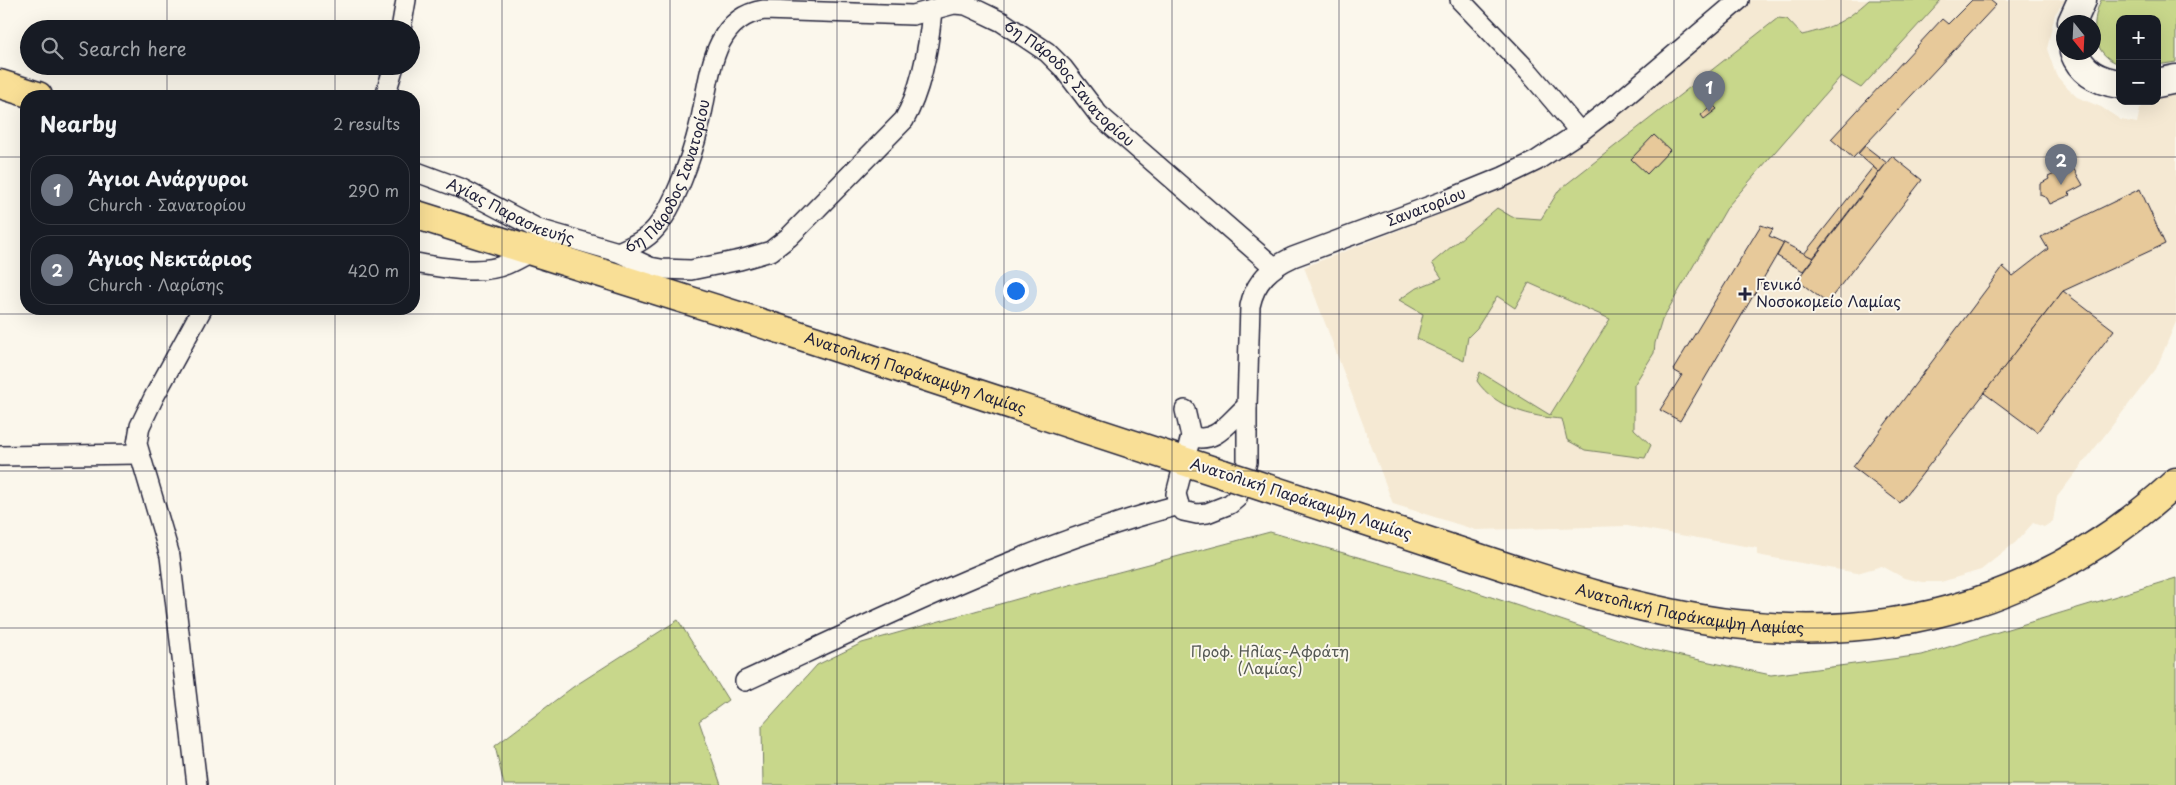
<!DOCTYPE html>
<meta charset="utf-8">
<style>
:root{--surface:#171b24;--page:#242831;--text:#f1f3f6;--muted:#9ea1a6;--line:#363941;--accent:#1a73e8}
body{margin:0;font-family:"Playpen Sans",sans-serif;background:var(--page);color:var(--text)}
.controls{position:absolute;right:15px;top:15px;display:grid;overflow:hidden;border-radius:10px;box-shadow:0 5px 20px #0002}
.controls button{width:45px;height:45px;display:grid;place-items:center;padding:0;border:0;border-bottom:1px solid var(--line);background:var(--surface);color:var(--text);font:25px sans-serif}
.compass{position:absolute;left:2056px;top:15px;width:45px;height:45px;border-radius:50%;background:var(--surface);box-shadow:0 5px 20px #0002;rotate:162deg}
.you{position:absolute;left:1015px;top:290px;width:18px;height:18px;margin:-12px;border:4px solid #fff;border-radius:50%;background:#1a73e8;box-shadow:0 0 0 8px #1a73e833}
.badge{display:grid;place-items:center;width:32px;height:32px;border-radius:50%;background:var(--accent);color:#fff;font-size:16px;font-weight:700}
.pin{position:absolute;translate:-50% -41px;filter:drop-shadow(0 1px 2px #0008)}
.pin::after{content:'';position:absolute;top:26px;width:18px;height:15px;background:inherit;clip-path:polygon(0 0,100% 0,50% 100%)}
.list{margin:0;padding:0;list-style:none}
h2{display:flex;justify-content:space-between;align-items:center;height:65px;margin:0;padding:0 20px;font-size:21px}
h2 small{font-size:16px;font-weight:400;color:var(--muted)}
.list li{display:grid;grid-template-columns:32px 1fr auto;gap:15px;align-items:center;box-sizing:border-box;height:70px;margin:0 10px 10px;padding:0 10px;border:1px solid var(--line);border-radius:20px}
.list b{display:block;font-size:19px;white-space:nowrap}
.list p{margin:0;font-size:16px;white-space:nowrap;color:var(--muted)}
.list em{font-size:16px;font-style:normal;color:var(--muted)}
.icon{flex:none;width:28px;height:28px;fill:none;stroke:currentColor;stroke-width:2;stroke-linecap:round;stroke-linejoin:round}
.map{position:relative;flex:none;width:2176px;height:785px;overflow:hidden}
.search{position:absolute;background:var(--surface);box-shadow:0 5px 20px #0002;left:20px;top:20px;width:400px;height:55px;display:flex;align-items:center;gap:12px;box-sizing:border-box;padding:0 18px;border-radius:28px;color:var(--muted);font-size:19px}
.panel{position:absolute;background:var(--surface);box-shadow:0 5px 20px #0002;left:20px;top:90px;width:400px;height:225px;border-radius:20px}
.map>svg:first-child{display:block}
.built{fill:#f5e9d3}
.green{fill:#c8d78b;stroke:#757c63}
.building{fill:#e7c99a;stroke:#22223b}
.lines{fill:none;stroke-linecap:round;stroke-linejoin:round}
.minor-casing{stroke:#22223b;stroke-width:22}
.secondary-casing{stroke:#22223b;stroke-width:31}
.primary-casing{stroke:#22223b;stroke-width:31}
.minor{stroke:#fbf7ec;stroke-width:19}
.secondary{stroke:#fbf7ec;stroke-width:28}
.primary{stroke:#f9df96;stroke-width:28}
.primary-bridge-casing{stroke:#22223b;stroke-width:31;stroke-linecap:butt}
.primary-bridge{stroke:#f9df96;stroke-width:28}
.grid{fill:none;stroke:#22223b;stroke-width:1;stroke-opacity:0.55}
.poi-dot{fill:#22223b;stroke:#fbf7ec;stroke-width:2}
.labels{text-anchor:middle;stroke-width:4;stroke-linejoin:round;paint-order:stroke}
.street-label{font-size:15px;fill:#22223b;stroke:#fbf7ec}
.poi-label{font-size:15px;fill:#22223b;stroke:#fbf7ec;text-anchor:start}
.park-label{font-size:15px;fill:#545853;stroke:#fbf7ec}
</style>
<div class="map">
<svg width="2176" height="785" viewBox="0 0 2176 785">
<rect width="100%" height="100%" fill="#fbf7ec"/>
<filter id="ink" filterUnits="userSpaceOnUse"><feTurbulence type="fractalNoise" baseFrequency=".02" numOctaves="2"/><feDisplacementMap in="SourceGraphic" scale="10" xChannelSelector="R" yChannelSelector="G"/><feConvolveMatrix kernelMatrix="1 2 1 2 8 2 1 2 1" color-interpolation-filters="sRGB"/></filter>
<g filter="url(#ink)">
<polygon class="built" points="1750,0 2065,0 2055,14 2047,49 2056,75 2067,88 2077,97 2101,107 2121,120 2137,123 2140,109 2144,105 2149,101 2157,101 2157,97 2176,93 2176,322 2156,369 2057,497 2053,521 2044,527 2033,523 2016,542 1981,570 1941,582 1922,582 1904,578 1882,566 1857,573 1757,555 1757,548 1627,526 1476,530 1393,504 1304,267 1482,198 1528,176 1593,133"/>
<g class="green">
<path d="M1869,0h72l-80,88 -20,-12 -113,130 -66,114 -7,23 -1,10 -20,32v44l17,16 -6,13 -60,-8 -18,-10 -5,-21c-30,-2 -67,-11 -85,-38l3,-9 70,43 60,-96 -81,-36 -14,25 -18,-12 -20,32 -9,9 -4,24 -47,-22 6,-25 -24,-14 16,-11 27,-11 -10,-15 65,-55 15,9 29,2 18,-29 219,-172 9,1 15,16c30,-7 44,-14 67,-35z"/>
<path d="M2101,0h75v62l-19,3v-46h-37v45c-28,-8 -30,-41 -19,-64z"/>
<polygon points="1270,532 1449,583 1648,649 1771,675 1922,655 2176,578 2176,785 763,785 762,726 817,665 862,643 1028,596"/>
<polygon points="678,620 728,700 699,721 721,785 504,785 495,746 573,687"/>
</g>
<g class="building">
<polygon points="1972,0 1990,0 1996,5 1853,158 1831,139 1942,19 1948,24"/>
<polygon points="1713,105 1717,109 1704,119 1701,115"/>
<polygon points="1654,135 1670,150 1647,174 1631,159"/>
<polygon points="1865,146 1887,163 1879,172 1858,154"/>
<polygon points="1892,156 1922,180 1827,303 1797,280"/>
<polygon points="2072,166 2083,185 2068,193 2070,195 2050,204 2047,198 2040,195 2040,184 2049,179 2048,177"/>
<polygon points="1873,167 1879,172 1813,258 1804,254"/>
<polygon points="2140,189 2165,244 2063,291 1900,503 1853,467 2003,267 2013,276 2048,249 2041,237"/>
<polygon points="1761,225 1773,229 1769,236 1784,243 1680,421 1660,410 1682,375 1673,370"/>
<polygon points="1784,243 1813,258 1803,271 1777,256"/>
<polygon points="2063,291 2114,330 2037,432 1984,393"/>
</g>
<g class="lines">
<g class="minor-casing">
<g id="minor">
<polyline points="1460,0 1529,72 1580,132"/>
<polyline points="401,29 406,0"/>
<polyline points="385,96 394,66"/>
<path id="s1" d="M414,171l46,17 78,41 80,23 32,15 11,2 30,1 49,-10 31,-9 18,-14 115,-117c18,-32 25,-74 28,-110"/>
<path id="s2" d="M618,252c14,-6 28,-12 38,-24 19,-23 36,-73 43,-101 11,-43 10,-109 65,-117l149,5 41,-11 12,1 11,5 25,12 45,30 16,16 35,46 176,153"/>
<path d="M414,263c28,4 66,13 93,1 9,-4 17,-9 25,-13"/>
<path id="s3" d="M1191,436c25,9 38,-15 56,-30l3,-100c5,-25 21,-39 43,-49l156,-58 54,-22 33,-16 44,-29 40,-31 119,-101"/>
<polyline points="0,456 139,454"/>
<polyline points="1179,505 1176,494 1191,436 1185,410"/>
<path d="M745,681c141,-65 283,-136 434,-176l4,6 14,3 10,-1 23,-9 7,-6 10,-36v-56"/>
<polyline points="197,785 170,556 137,444 140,426 154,397 202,309"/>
</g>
</g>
<g class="secondary-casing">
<g id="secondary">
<polyline points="2072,22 2082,0"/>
<path d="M2074,52c8,21 25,29 46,32"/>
<polyline points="2157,83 2176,79"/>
</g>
</g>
<g class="primary-casing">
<g id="primary">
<polyline points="0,84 38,96"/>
<path id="s4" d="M414,214l372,117 437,143"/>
<path id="s5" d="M1251,483c69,23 138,45 207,68 90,30 182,61 277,73 166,20 318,-28 441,-142"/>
</g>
</g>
<use href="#minor" class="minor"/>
<use href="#secondary" class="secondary"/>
<use href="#primary" class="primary"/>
<g class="primary-bridge-casing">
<polyline id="primary-bridge" points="1223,474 1251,483"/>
</g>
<use href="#primary-bridge" class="primary-bridge"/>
</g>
</g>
<path class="grid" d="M167,0v29M335,0v29M502,0v785M670,0v785M837,0v785M1004,0v785M1172,0v785M1339,0v785M1506,0v785M1674,0v785M1841,0v785M2009,0v785M167,66v30M335,66v30M0,157h26M414,157h1762M167,309v476M335,309v476M0,314h2176M0,471h2176M0,628h2176"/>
<path class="poi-dot" d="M1742.5 286.5h5v5h5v5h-5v5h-5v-5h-5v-5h5z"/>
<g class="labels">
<g class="street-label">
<text dy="5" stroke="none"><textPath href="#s2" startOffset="635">6η Πάροδος Σανατορίου</textPath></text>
<text dy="5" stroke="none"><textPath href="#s2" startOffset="96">6η Πάροδος Σανατορίου</textPath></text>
<text dy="5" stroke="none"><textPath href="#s3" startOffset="378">Σανατορίου</textPath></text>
<text dy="5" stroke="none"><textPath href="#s1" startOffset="105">Αγίας Παρασκευής</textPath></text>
<text dy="5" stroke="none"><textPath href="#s4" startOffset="526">Ανατολική Παράκαμψη Λαμίας</textPath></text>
<text transform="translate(1301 499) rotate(18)" y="5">Ανατολική Παράκαμψη Λαμίας</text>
<text dy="5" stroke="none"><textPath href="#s5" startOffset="458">Ανατολική Παράκαμψη Λαμίας</textPath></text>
</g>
<g class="poi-label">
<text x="1756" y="290">Γενικό<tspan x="1756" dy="17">Νοσοκομείο Λαμίας</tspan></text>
</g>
<g class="park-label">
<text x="1270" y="657">Προφ. Ηλίας-Αφράτη<tspan x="1270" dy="17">(Λαμίας)</tspan></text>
</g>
</g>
</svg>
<div class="controls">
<button>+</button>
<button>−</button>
</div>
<svg class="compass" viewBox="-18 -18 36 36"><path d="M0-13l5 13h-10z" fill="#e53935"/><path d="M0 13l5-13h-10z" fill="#9ea1a6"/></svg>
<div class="you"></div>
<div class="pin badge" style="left:1709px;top:112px;background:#6b7280">1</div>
<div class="pin badge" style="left:2061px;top:185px;background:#6b7280">2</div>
<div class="search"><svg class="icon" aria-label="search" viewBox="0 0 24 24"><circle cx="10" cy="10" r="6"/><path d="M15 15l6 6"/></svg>Search here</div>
<section class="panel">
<h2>Nearby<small>2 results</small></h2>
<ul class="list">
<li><span class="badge" style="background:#6b7280">1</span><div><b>Άγιοι Ανάργυροι</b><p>Church · Σανατορίου</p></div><em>290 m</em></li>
<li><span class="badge" style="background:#6b7280">2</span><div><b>Άγιος Νεκτάριος</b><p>Church · Λαρίσης</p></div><em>420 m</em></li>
</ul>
</section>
</div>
